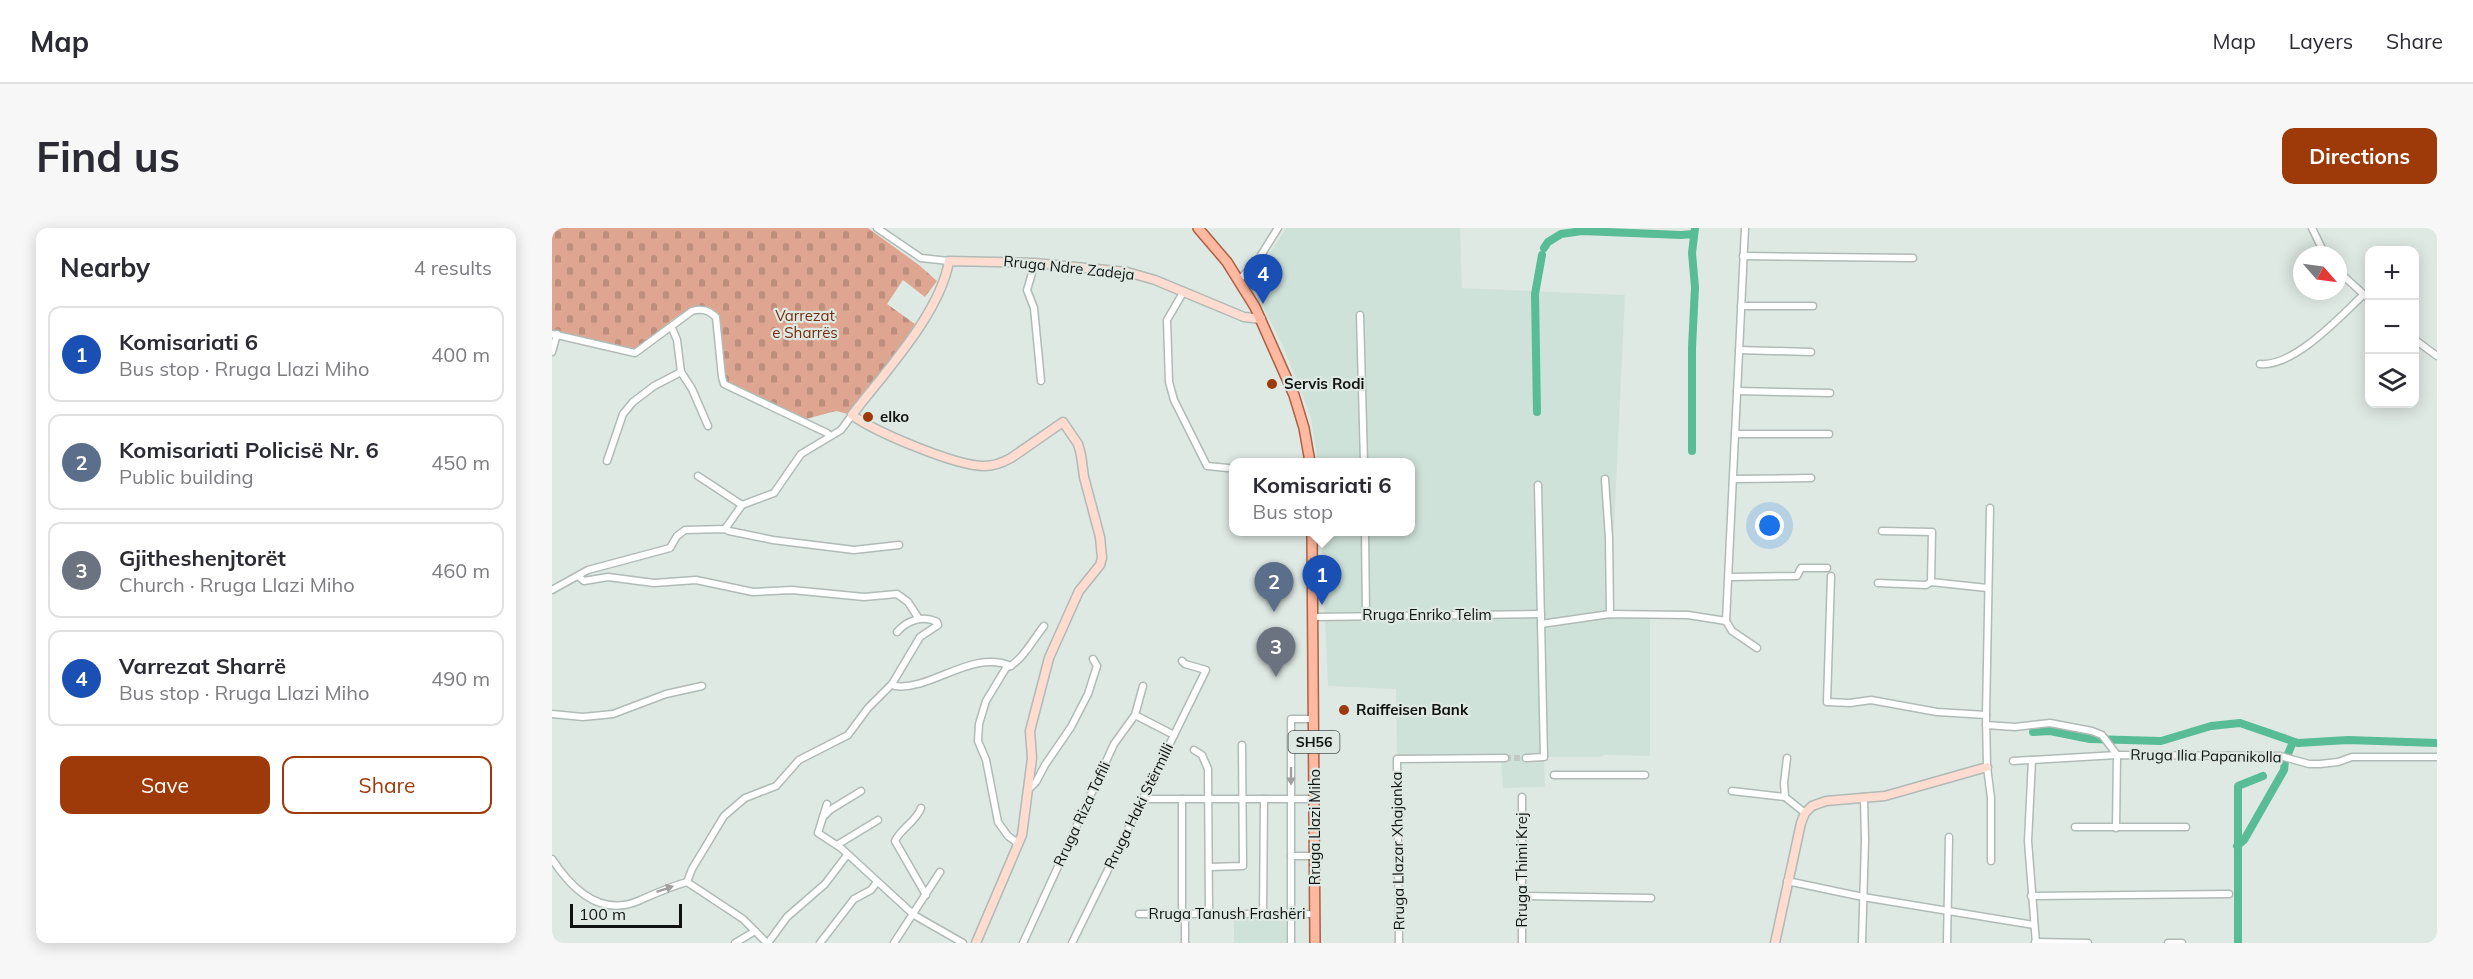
<!DOCTYPE html>
<meta charset="utf-8">
<style>
:root{--surface:#fff;--page:#f7f7f7;--text:#2b2b33;--muted:#7c7c81;--line:#e1e1e2;--accent:#9e3a09}
body{margin:0;font-family:Mulish,sans-serif;background:var(--page);color:var(--text)}
.controls{position:absolute;right:18px;top:18px;display:grid;overflow:hidden;border-radius:12px;box-shadow:0 3px 15px #0003}
.controls button{width:54px;height:54px;display:grid;place-items:center;padding:0;border:0;border-bottom:2px solid var(--line);background:var(--surface);color:var(--text);font:30px sans-serif}
.compass{position:absolute;left:1741px;top:18px;width:54px;height:54px;border-radius:50%;background:var(--surface);box-shadow:0 3px 15px #0003;rotate:118deg}
.scale{position:absolute;left:18px;bottom:15px;width:112px;box-sizing:border-box;padding-left:6px;border:3px solid #0e1210;border-top:0;font-size:16px;line-height:21px;white-space:nowrap;color:#0e1210;-webkit-text-stroke:4px #dfe9e4;paint-order:stroke}
.you{position:absolute;left:1218px;top:298px;width:21px;height:21px;margin:-15px;border:4px solid #fff;border-radius:50%;background:#1a73e8;box-shadow:0 0 0 9px #1a73e833}
.badge{display:grid;place-items:center;width:39px;height:39px;border-radius:50%;background:var(--accent);color:#fff;font-size:20px;font-weight:700}
.pin{position:absolute;translate:-50% -50px;filter:drop-shadow(0 2px 3px #0008)}
.pin::after{content:'';position:absolute;top:32px;width:21px;height:18px;background:inherit;clip-path:polygon(0 0,100% 0,50% 100%)}
.popup{position:absolute;left:677px;top:230px;width:186px;height:78px;box-sizing:border-box;display:grid;place-content:center;border-radius:12px;background:var(--surface);filter:drop-shadow(0 2px 4px #0005);font-size:20px;white-space:nowrap;color:var(--muted)}
.popup b{font-size:22px;color:var(--text)}
.popup::after{content:'';position:absolute;left:50%;top:100%;margin-left:-12px;border:12px solid transparent;border-top-color:var(--surface)}
.list{margin:0;padding:0;list-style:none}
h2{display:flex;justify-content:space-between;align-items:center;height:78px;margin:0;padding:0 24px;font-size:26px}
h2 small{font-size:20px;font-weight:400;color:var(--muted)}
.list li{display:grid;grid-template-columns:39px 1fr auto;gap:18px;align-items:center;box-sizing:border-box;height:96px;margin:0 12px 12px;padding:0 12px;border:2px solid var(--line);border-radius:12px}
.list b{display:block;font-size:22px;white-space:nowrap}
.list p{margin:0;font-size:20px;white-space:nowrap;color:var(--muted)}
.list em{font-size:20px;font-style:normal;color:var(--muted)}
.actions{display:flex;gap:12px;padding:18px 24px}
.actions a{flex:1;padding:14px 0;border:2px solid var(--accent);border-radius:12px;text-align:center;font-size:21px;color:var(--accent)}
.actions .main{background:var(--accent);color:#fff}
.icon{flex:none;width:33px;height:33px;fill:none;stroke:currentColor;stroke-width:2;stroke-linecap:round;stroke-linejoin:round}
.map{position:relative;flex:none;width:1885px;height:715px;overflow:hidden;border-radius:12px}
header{display:flex;align-items:center;gap:36px;box-sizing:border-box;height:84px;padding:0 30px;background:var(--surface);border-bottom:2px solid var(--line)}
header strong{font-size:28px}
nav{display:flex;gap:33px;margin-inline-start:auto;font-size:21px}
.intro{display:flex;align-items:center;justify-content:space-between;box-sizing:border-box;height:144px;padding:0 36px}
h1{margin:0;font-size:42px}
.button{padding:15px 27px;border-radius:12px;background:var(--accent);color:#fff;font-size:21px;font-weight:700}
main{display:flex;gap:36px;padding:0 36px}
aside{flex:1;background:var(--surface);border-radius:12px;box-shadow:0 3px 15px #0003}
.map>svg:first-child{display:block}
.built{fill:#cfe2d9}
.cemetery{fill:url(#cemetery-stones)}
.lines{fill:none;stroke-linecap:round;stroke-linejoin:round}
.canal{stroke:#58bc97;stroke-width:8}
.street-tunnel{stroke:#c0c9c4;stroke-width:6;stroke-dasharray:6 3;stroke-linecap:butt}
.street-casing{stroke:#b0bab6;stroke-width:9}
.secondary-casing{stroke:#b0bab6;stroke-width:11}
.primary-casing{stroke:#aa6144;stroke-width:12}
.street{stroke:#fff;stroke-width:6}
.secondary{stroke:#ffdccf;stroke-width:8}
.primary{stroke:#feb9a0;stroke-width:9}
.oneway{fill:#9fa09f}
.poi-dot{fill:#9e3a09;stroke:#dfe9e4;stroke-width:2}
.labels{text-anchor:middle;stroke-width:4.5;stroke-linejoin:round;paint-order:stroke}
.shield{fill:#dfe9e4;stroke:#4d5250;stroke-width:1.5}
.shield-label{font-size:14px;font-weight:bold;fill:#0e1210}
.street-label{font-size:15px;fill:#0e1210;stroke:#dfe9e4}
.park-label{font-size:15px;fill:#762c0b;stroke:#dfe9e4}
.poi-label{font-size:15px;font-weight:bold;fill:#0e1210;stroke:#dfe9e4;text-anchor:start}
</style>
<header>
<strong>Map</strong>
<nav><a>Map</a><a>Layers</a><a>Share</a></nav>
</header>
<div class="intro"><h1>Find us</h1><a class="button">Directions</a></div>
<main>
<aside>
<h2>Nearby<small>4 results</small></h2>
<ul class="list">
<li><span class="badge" style="background:#1a4fb4">1</span><div><b>Komisariati 6</b><p>Bus stop · Rruga Llazi Miho</p></div><em>400 m</em></li>
<li><span class="badge" style="background:#5c6f8a">2</span><div><b>Komisariati Policisë Nr. 6</b><p>Public building</p></div><em>450 m</em></li>
<li><span class="badge" style="background:#6b7280">3</span><div><b>Gjitheshenjtorët</b><p>Church · Rruga Llazi Miho</p></div><em>460 m</em></li>
<li><span class="badge" style="background:#1a4fb4">4</span><div><b>Varrezat Sharrë</b><p>Bus stop · Rruga Llazi Miho</p></div><em>490 m</em></li>
</ul>
<div class="actions"><a class="main">Save</a><a>Share</a></div>
</aside>
<div class="map">
<svg width="1885" height="715" viewBox="0 0 1885 715">
<defs>
<pattern id="cemetery-stones" width="16" height="16" patternUnits="userSpaceOnUse" patternTransform="scale(1.5)"><rect width="16" height="16" fill="#dea691"/><path d="M2 7V4a2 2 0 0 1 4 0v3zM10 15v-3a2 2 0 0 1 4 0v3z" fill="#bd8e7c"/></pattern>
</defs>
<rect width="100%" height="100%" fill="#dfe9e4"/>
<g class="built">
<polygon points="734,0 908,0 910,60 1073,67 1058,386 1098,386 1098,528 1053,527 1047,529 992,529 993,559 951,560 949,530 845,531 844,461 776,458 769,304 858,304 858,234 766,234 759,191 752,170 729,114 698,55"/>
<rect x="682" y="689" width="52" height="26"/>
</g>
<path class="cemetery" d="M0,0h316l51,37 18,16 -12,16 -22,-17 -16,24 28,20 -24,37 -43,53 -12,-3 -34,9 -76,-38 -5,-59c-15,-46 -66,15 -86,27l-83,-19z"/>
<g class="lines">
<g class="canal">
<polyline points="992,20 996,14 1009,6 1030,3 1129,7 1142,6"/>
<polyline points="985,184 983,66 990,27"/>
<polyline points="1140,223 1140,120 1143,59 1140,25 1143,0"/>
<polyline points="1481,504 1498,503 1538,511 1609,513 1659,498 1688,495 1746,515 1796,512 1885,515"/>
<polyline points="1685,618 1692,612 1732,542 1733,533 1741,514"/>
<polyline points="1686,715 1686,558 1711,548"/>
</g>
<polyline class="street-tunnel" points="953,530 974,530"/>
<g class="street-casing">
<g id="street">
<polyline points="325,0 369,30 397,33"/>
<polyline points="1760,0 1773,27"/>
<polyline points="1191,28 1361,30"/>
<polyline points="483,35 475,62 482,80 489,153"/>
<polyline points="1786,43 1818,72"/>
<polyline points="687,52 706,32 726,0"/>
<polyline points="632,63 615,92 617,154 622,172 655,238 676,240"/>
<polyline points="1189,78 1261,78"/>
<polyline points="808,87 812,234"/>
<polyline points="120,100 125,112 129,144 140,161 156,198"/>
<path d="M0,106l83,19 57,-42c10,-3 16,-1 24,6l6,60 2,7 103,49 3,3"/>
<polyline points="1862,111 1885,128"/>
<polyline points="1187,122 1259,124"/>
<polyline points="0,124 5,106"/>
<path d="M1708,136c34,3 80,-47 103,-69"/>
<polyline points="1185,163 1278,165"/>
<polyline points="1183,206 1277,206"/>
<polyline points="55,233 71,186 81,174 102,158 129,144"/>
<polyline points="146,248 190,277"/>
<polyline points="1053,251 1057,310 1058,386"/>
<polyline points="1182,251 1259,250"/>
<polyline points="1438,280 1434,487 1435,539 1439,570 1439,633"/>
<polyline points="173,301 190,277 222,265 249,226 289,202 300,187"/>
<polyline points="1330,303 1380,304 1379,354 1435,360"/>
<polyline points="813,304 814,387"/>
<polyline points="1279,348 1275,474 1298,475 1319,472 1385,484 1434,487"/>
<polyline points="27,349 32,353 56,349 102,355 144,352 201,364 240,362 312,369 345,366 356,374 367,391"/>
<polyline points="1178,349 1245,348 1249,340 1275,340"/>
<polyline points="1326,355 1374,357 1379,354"/>
<polyline points="0,362 36,342 118,320 125,308 133,302 173,301 177,303 221,312 302,322 347,317"/>
<polyline points="761,389 989,386"/>
<polyline points="1174,393 1193,0"/>
<polyline points="989,396 1058,386 1136,387 1174,393 1180,403 1205,420"/>
<path d="M340,456l3,2c36,5 77,-37 116,-20"/>
<polyline points="0,486 31,489 61,486 114,466 150,458"/>
<polyline points="583,487 622,507"/>
<polyline points="1434,497 1463,499 1498,495 1540,503 1550,507 1565,527"/>
<polyline points="642,522 650,527 656,541 657,686"/>
<polyline points="974,530 992,529 986,257"/>
<polyline points="1480,532 1476,613 1484,715"/>
<polyline points="1461,533 1565,527 1728,528 1757,536 1768,536 1786,534 1800,529 1885,529"/>
<polyline points="1002,547 1093,547"/>
<polyline points="476,562 484,554 493,537 519,499 536,466 545,438 541,431"/>
<polyline points="1180,563 1233,569 1253,585"/>
<polyline points="970,569 970,715"/>
<polyline points="1233,569 1232,555 1235,530"/>
<polyline points="591,571 762,571"/>
<polyline points="275,576 266,605 289,620 362,687 411,715"/>
<path d="M369,580c-5,14 -20,20 -26,33l31,54"/>
<polyline points="271,589 278,582 309,563"/>
<polyline points="1523,599 1634,599"/>
<polyline points="1564,600 1565,527"/>
<path d="M467,616l-11,-8 -10,-14 -12,-62 -8,-19 1,-17 7,-23 20,-33c15,-5 28,-30 38,-42"/>
<polyline points="285,617 326,592"/>
<polyline points="739,628 763,628"/>
<path d="M0,631c19,29 48,58 86,42 16,-7 31,-14 49,-19l56,37 24,24"/>
<polyline points="657,639 691,638 690,517"/>
<polyline points="1235,653 1311,669 1482,697"/>
<path d="M135,654l5,-13 32,-53 21,-18 31,-12 23,-26 49,-25 20,-27 24,-24 28,-47 18,-12 -1,-3c-13,-7 -30,-2 -40,10"/>
<polyline points="970,668 1099,670"/>
<polyline points="1479,668 1677,666"/>
<polyline points="587,686 763,686"/>
<polyline points="630,686 630,571"/>
<polyline points="711,686 712,571"/>
<polyline points="1483,714 1536,715"/>
<polyline points="183,715 203,703"/>
<polyline points="216,715 235,689 273,656 295,627"/>
<polyline points="268,715 302,671 319,662 325,654"/>
<polyline points="342,715 388,644"/>
<polyline points="471,715 562,516 583,487 591,458"/>
<polyline points="520,715 654,442 633,436 630,433"/>
<polyline points="633,715 633,686"/>
<polyline points="739,715 739,491 762,491"/>
<polyline points="847,715 845,531 953,530"/>
<polyline points="1310,715 1313,613 1312,569"/>
<polyline points="1395,715 1397,609"/>
<polyline points="1616,715 1630,715"/>
</g>
</g>
<g class="secondary-casing">
<g id="secondary">
<path d="M424,715l46,-108 10,-77 -2,-27 19,-73 30,-67 21,-26 2,-7 -2,-21 -16,-60 -3,-22 -3,-11 -15,-22 -52,36c-9,5 -17,8 -27,8 -28,0 -109,-34 -132,-51 32,-42 88,-101 97,-154l86,2 92,9 28,8 89,37 17,2"/>
<polyline points="1223,715 1249,595 1253,585 1260,578 1274,573 1333,568 1435,539"/>
</g>
</g>
<g class="primary-casing">
<g id="primary">
<polyline points="646,0 675,34 703,79 742,167 752,200 758,234"/>
<polyline points="760,304 763,715"/>
</g>
</g>
<use href="#street" class="street"/>
<use href="#secondary" class="secondary"/>
<use href="#primary" class="primary"/>
</g>
<defs><path id="oneway-solid" d="M-6-.8H1V-3.2L6.5 0L1 3.2V.8H-6Z" transform="scale(1.5)"/></defs>
<g class="oneway">
<use href="#oneway-solid" transform="translate(739 548) rotate(90)"/>
<use href="#oneway-solid" transform="translate(113 661) rotate(-19)"/>
</g>
<g class="poi-dot">
<circle cx="720" cy="156" r="6"/>
<circle cx="316" cy="189" r="6"/>
<circle cx="792" cy="482" r="6"/>
</g>
<g class="labels">
<rect class="shield" x="736.5" y="503" width="51" height="22" rx="4.5"/>
<g class="shield-label">
<text x="762" y="519">SH56</text>
</g>
<g class="street-label">
<text transform="translate(517 40) rotate(6)" y="5">Rruga Ndre Zadeja</text>
<text x="875" y="392">Rruga Enriko Telim</text>
<text transform="translate(1654 528) rotate(1)" y="5">Rruga Ilia Papanikolla</text>
<text transform="translate(587 578) rotate(-64)" y="5">Rruga Haki Stërmilli</text>
<text transform="translate(530 586) rotate(-65)" y="5">Rruga Riza Tafili</text>
<text transform="translate(763 599) rotate(-90)" y="5">Rruga Llazi Miho</text>
<text transform="translate(846 623) rotate(-91)" y="5">Rruga Llazar Xhajanka</text>
<text transform="translate(970 642) rotate(-90)" y="5">Rruga Thimi Krej</text>
<text x="675" y="691">Rruga Tanush Frashëri</text>
</g>
<g class="park-label">
<text x="253" y="93">Varrezat<tspan x="253" dy="17">e Sharrës</tspan></text>
</g>
<g class="poi-label">
<text x="732" y="161">Servis Rodi</text>
<text x="328" y="194">elko</text>
<text x="804" y="487">Raiffeisen Bank</text>
</g>
</g>
</svg>
<div class="controls">
<button>+</button>
<button>−</button>
<button><svg class="icon" aria-label="layers" viewBox="0 0 24 24"><path d="M12 4l9 5-9 5-9-5zM3 14l9 5 9-5"/></svg></button>
</div>
<svg class="compass" viewBox="-18 -18 36 36"><path d="M0-13l5 13h-10z" fill="#e53935"/><path d="M0 13l5-13h-10z" fill="#7c7c81"/></svg>
<div class="scale">100 m</div>
<div class="you"></div>
<div class="pin badge" style="left:770px;top:377px;background:#1a4fb4">1</div>
<div class="popup"><b>Komisariati 6</b>Bus stop</div>
<div class="pin badge" style="left:722px;top:384px;background:#5c6f8a">2</div>
<div class="pin badge" style="left:724px;top:449px;background:#6b7280">3</div>
<div class="pin badge" style="left:711px;top:76px;background:#1a4fb4">4</div>
</div>
</main>
